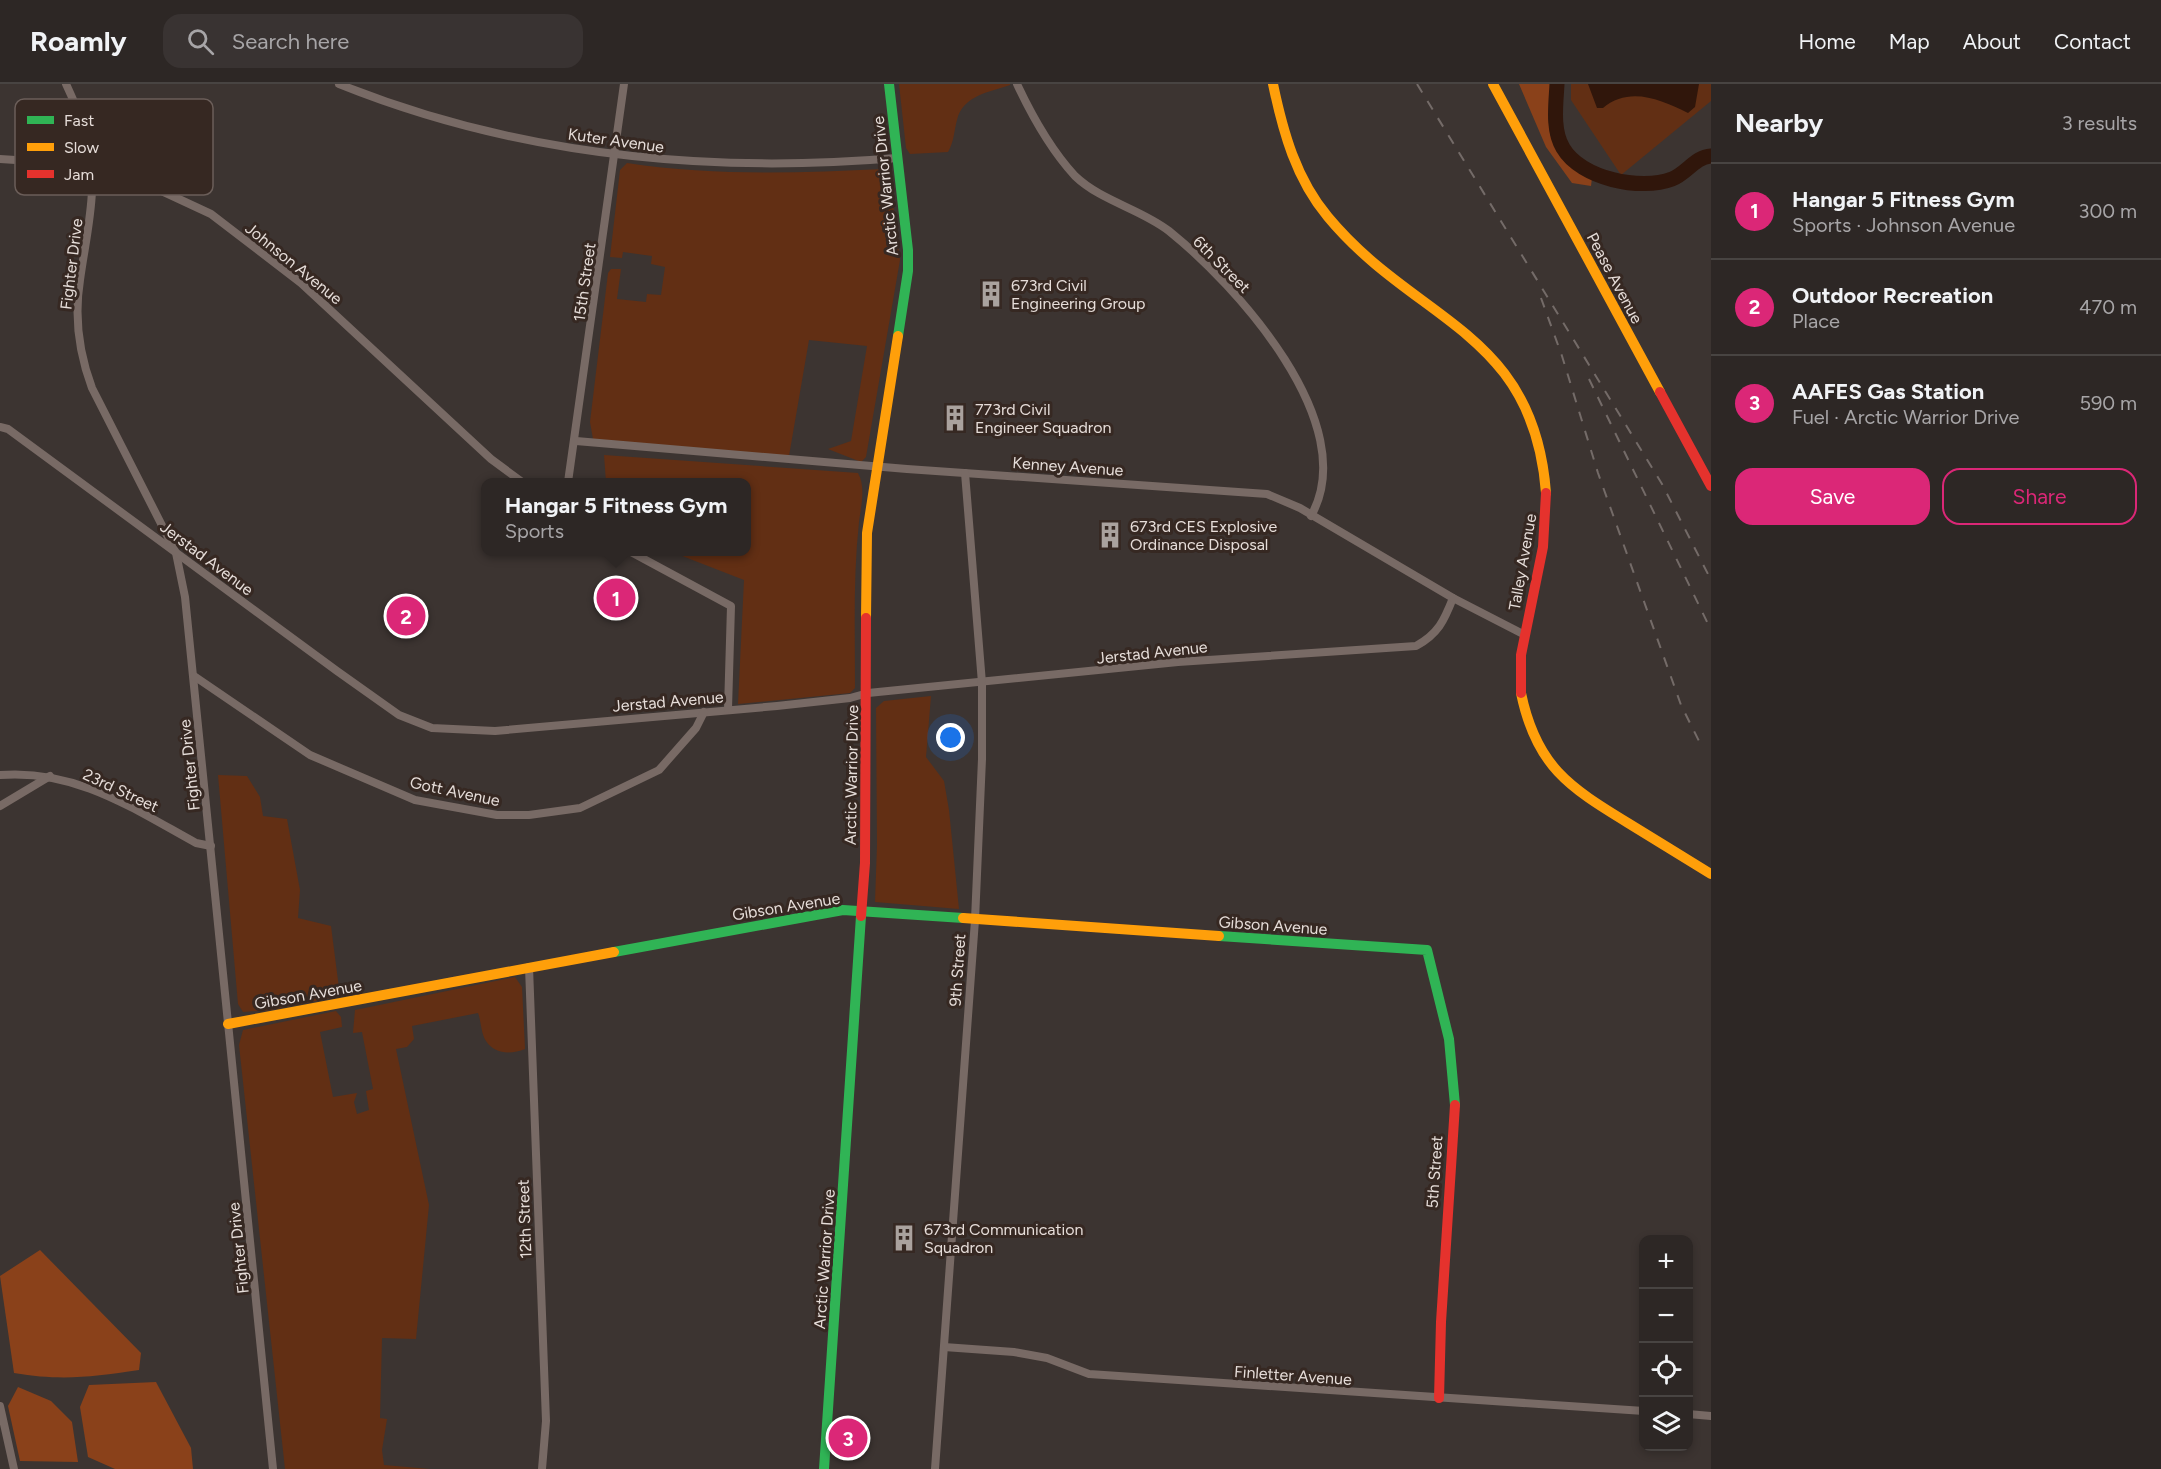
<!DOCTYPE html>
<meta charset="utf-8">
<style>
:root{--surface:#2d2725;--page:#393332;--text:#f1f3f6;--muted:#a7a5a7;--line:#484442;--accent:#db2777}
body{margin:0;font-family:Figtree,sans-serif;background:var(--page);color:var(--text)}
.controls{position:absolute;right:18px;bottom:18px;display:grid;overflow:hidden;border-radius:12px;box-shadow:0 3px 9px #0003}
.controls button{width:54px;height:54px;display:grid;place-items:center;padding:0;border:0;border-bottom:2px solid var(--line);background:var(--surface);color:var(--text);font:30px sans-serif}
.you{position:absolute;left:951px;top:654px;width:21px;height:21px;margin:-15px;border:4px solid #fff;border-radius:50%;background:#1a73e8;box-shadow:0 0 0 9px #1a73e833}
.badge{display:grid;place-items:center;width:39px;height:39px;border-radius:50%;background:var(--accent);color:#fff;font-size:20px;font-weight:700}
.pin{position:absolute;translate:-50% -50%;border:3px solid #fff;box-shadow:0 2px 6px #0006}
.popup{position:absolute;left:481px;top:394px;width:270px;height:78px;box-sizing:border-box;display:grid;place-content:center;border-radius:12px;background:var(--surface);filter:drop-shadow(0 2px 4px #0005);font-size:20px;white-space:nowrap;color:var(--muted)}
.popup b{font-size:22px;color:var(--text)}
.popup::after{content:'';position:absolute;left:50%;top:100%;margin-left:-12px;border:12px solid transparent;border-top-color:var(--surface)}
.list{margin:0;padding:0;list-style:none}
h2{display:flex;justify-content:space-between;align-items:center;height:78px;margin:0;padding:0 24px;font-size:26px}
h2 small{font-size:20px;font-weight:400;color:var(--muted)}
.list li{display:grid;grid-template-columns:39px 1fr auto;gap:18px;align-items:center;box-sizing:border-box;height:96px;padding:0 24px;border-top:2px solid var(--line)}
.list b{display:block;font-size:22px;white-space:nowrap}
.list p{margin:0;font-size:20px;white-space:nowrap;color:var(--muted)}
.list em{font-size:20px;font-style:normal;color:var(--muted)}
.actions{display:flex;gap:12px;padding:18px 24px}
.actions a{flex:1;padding:14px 0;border:2px solid var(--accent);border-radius:18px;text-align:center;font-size:21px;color:var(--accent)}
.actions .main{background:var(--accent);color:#fff}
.icon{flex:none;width:33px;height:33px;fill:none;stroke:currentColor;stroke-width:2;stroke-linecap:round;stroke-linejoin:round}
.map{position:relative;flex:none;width:1711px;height:1385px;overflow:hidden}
header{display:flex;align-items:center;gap:36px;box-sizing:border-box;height:84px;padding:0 30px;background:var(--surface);border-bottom:2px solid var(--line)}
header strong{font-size:28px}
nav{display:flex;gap:33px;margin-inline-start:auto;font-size:21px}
.search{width:420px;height:54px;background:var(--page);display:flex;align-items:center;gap:15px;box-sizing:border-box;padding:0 21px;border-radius:18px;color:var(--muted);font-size:22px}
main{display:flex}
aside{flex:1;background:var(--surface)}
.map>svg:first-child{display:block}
.green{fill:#622f14}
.forest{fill:#8a411a}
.water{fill:#30160b}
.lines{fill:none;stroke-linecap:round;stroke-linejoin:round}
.river{stroke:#30160b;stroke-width:15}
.street{stroke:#786a65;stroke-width:8}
.fast{stroke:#30b455;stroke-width:10}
.slow{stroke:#ff9f0a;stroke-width:10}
.jam{stroke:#e5322d;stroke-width:10}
.rail{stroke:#746b68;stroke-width:2;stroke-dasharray:10 10;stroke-linecap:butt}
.labels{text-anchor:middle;stroke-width:6;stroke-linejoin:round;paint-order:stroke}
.street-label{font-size:16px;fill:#e6ddd9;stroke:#362822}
.poi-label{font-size:16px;fill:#e6ddd9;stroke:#362822;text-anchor:start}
.key{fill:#362822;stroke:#6b5e59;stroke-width:1.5}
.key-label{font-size:16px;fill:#e6ddd9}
</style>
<header>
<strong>Roamly</strong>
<div class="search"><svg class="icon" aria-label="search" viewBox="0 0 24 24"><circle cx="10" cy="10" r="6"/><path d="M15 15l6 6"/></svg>Search here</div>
<nav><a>Home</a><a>Map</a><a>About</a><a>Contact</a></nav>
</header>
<main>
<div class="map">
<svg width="1711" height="1385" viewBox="0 0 1711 1385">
<rect width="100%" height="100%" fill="#3c3431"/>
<g class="green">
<path d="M899,0h111v1c-20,7 -47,10 -53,35 -3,11 -3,22 -9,32l-38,2 -4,-6z"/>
<polygon points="1571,0 1711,0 1711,17 1621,91 1571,16"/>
<path d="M627,79c86,13 170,10 257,6l5,4 11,87 -34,197 -5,5 -33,-13 23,-8 16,-95 -58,-6 -20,116 -196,-17 -3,-17 18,-149 3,-4h10l-4,30 29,3 1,-8 14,1 4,-28 -14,-3 1,-8 -29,-4 -1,6 -12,-1 10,-87z"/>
<path d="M604,371l254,18c8,14 3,33 1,49 -6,55 -4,111 -4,166l-5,5 -112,11 6,-124 -72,-28h74v-70h-140z"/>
<polygon points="931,612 926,673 944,697 949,726 959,825 875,818 877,761 876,624 884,617"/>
<polygon points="218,691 247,692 260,713 263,732 287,735 300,806 298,834 331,842 340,912 270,926 243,928 238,920"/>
<path d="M515,893l7,10 3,62c-13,5 -30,6 -39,-8 -5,-7 -5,-21 -8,-28l-66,13 2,13 -7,8 -11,2 33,156 -13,134 -34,-1 -2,80 7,1 -5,31 2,15 46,4h-145l-46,-424 4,-15 93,-19 5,6 1,10 -22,5 13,65 24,-4 -3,9 3,12 12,-4 -3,-19 7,-2 -11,-57 -9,1 2,-23z"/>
</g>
<g class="forest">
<polygon points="1519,0 1550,0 1554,42 1550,51 1572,83 1592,94 1591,102 1572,99 1546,63"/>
<path d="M40,1166l101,103 -2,17c-47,7 -78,11 -125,3l-14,-97z"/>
<polygon points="156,1298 191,1364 193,1385 115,1385 88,1373 80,1323 89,1301"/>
<polygon points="18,1303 51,1317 72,1338 78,1378 20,1377 8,1322"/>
</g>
<path class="water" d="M1588,0h111l-4,23 -7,6c-28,-14 -59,-27 -85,-5h-6z"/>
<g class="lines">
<path class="river" d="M1557,0c-1,20 -5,46 6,64 18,31 78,43 109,31 15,-6 23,-22 39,-23"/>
<g class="street">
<path d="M66,0c16,33 26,68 26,106 -1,30 -8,60 -12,90 -6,37 -1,73 12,108l84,165 9,44 88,872"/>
<path d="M339,0c179,72 368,90 558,74"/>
<path d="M1017,0c15,32 34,66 58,92 26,25 66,33 94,55 67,54 194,193 142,285"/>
<polyline points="0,75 62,79 138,96 211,130 301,199 491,375 522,398"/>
<path d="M0,343l8,2 329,242 62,44 33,13 63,3 282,-25 73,-8 18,-5 310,-31 238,-16c22,-12 28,-25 37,-48"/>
<polyline points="576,357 907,385 1267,410 1300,424 1453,514 1523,550"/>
<polyline points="568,398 624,0"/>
<polyline points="631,468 731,522 728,625"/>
<polyline points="194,592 310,671 415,716 497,731 529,731 580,724 659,686 696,644 704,628"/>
<path d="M0,691c76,-6 132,33 196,68l15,3"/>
<polyline points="0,722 50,692"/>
<polyline points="529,883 546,1337 542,1385"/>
<polyline points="944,1263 1014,1268 1047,1274 1089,1290 1644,1327"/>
<polyline points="0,1322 14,1385"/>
<polyline points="1688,1330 1711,1332"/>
<polyline points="935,1385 975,836 982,675 982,599 965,389"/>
</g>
<g class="fast">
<polyline points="889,0 908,166 908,187 898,252"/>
<polyline points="1219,852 1427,866 1449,955 1455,1021"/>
<polyline points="614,868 843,826 963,834"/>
<polyline points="824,1385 861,832"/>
</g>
<g class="slow">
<path d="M1273,0c10,48 23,95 55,133 88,106 206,113 218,276"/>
<polyline points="1493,0 1660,308"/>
<polyline points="866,534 867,449 898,252"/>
<path d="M1521,609c15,73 48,94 107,130 28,17 55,34 83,51"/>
<polyline points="963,834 1219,852"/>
<polyline points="228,940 614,868"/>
</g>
<g class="jam">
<polyline points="1660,308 1711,402"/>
<polyline points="1521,609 1521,571 1543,463 1546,409"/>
<polyline points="861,832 865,779 866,534"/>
<polyline points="1439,1314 1441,1238 1455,1021"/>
</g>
<g class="rail">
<polyline points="1417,0 1662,400 1711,496"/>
<polyline points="1541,214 1562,272 1598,389 1681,621 1702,663"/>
<polyline points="1589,295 1711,546"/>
</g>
</g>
<defs>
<g id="building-bare" transform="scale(2.07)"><path d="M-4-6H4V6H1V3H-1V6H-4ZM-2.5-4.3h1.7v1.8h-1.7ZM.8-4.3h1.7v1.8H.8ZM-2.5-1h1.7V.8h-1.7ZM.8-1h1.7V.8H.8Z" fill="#aaa29e" stroke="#362822" stroke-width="2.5" paint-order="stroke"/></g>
</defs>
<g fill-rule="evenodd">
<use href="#building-bare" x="991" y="210"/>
<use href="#building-bare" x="955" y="334"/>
<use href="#building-bare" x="1110" y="451"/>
<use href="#building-bare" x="904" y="1154"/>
</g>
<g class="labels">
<g class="street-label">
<text transform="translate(616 56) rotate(8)" y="6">Kuter Avenue</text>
<text transform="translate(885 102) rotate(-96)" y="6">Arctic Warrior Drive</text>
<text transform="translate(294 179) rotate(39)" y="6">Johnson Avenue</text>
<text transform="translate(71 180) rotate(-83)" y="6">Fighter Drive</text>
<text transform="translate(1222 180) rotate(45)" y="6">6th Street</text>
<text transform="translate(1615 194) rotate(62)" y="6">Pease Avenue</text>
<text transform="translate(584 198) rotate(-82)" y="6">15th Street</text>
<text transform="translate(1068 382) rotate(4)" y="6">Kenney Avenue</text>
<text transform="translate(207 474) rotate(37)" y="6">Jerstad Avenue</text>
<text transform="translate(1522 478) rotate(-80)" y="6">Talley Avenue</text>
<text transform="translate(1152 568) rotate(-6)" y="6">Jerstad Avenue</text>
<text transform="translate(668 617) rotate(-5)" y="6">Jerstad Avenue</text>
<text transform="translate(189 681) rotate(-96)" y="6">Fighter Drive</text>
<text transform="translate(851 691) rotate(-89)" y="6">Arctic Warrior Drive</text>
<text transform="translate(121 706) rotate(25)" y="6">23rd Street</text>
<text transform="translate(455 707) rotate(12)" y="6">Gott Avenue</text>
<text transform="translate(786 822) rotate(-9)" y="6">Gibson Avenue</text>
<text transform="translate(1273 841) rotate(4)" y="6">Gibson Avenue</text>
<text transform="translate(957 886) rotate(-86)" y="6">9th Street</text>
<text transform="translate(308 910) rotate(-10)" y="6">Gibson Avenue</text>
<text transform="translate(1434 1088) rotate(-86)" y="6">5th Street</text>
<text transform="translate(524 1135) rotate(-92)" y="6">12th Street</text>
<text transform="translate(238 1164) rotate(-96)" y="6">Fighter Drive</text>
<text transform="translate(824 1175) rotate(-86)" y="6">Arctic Warrior Drive</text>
<text transform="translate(1293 1291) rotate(4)" y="6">Finletter Avenue</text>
</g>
<g class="poi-label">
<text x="1011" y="207">673rd Civil<tspan x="1011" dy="18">Engineering Group</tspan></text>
<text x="975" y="331">773rd Civil<tspan x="975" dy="18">Engineer Squadron</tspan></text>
<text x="1130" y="448">673rd CES Explosive<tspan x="1130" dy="18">Ordinance Disposal</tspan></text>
<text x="924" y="1151">673rd Communication<tspan x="924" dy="18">Squadron</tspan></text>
</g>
</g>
<rect x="15" y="15" width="198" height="96" rx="9" class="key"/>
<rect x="27" y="32" width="27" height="8" fill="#30b455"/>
<rect x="27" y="59" width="27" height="8" fill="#ff9f0a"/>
<rect x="27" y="86" width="27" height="8" fill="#e5322d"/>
<g class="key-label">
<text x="64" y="42">Fast</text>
<text x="64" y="69">Slow</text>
<text x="64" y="96">Jam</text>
</g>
</svg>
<div class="controls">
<button>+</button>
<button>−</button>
<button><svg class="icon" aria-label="locate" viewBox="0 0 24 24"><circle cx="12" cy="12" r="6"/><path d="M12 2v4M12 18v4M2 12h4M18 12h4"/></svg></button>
<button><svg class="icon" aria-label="layers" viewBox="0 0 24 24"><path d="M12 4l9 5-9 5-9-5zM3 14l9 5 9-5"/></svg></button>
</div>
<div class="you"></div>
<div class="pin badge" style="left:616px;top:514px">1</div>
<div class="popup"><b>Hangar 5 Fitness Gym</b>Sports</div>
<div class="pin badge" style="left:406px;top:532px">2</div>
<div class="pin badge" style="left:848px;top:1354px">3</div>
</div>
<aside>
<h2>Nearby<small>3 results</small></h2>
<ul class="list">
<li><span class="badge">1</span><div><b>Hangar 5 Fitness Gym</b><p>Sports · Johnson Avenue</p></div><em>300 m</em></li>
<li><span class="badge">2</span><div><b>Outdoor Recreation</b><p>Place</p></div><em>470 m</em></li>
<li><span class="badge">3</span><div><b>AAFES Gas Station</b><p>Fuel · Arctic Warrior Drive</p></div><em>590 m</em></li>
</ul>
<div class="actions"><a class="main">Save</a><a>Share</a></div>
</aside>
</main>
